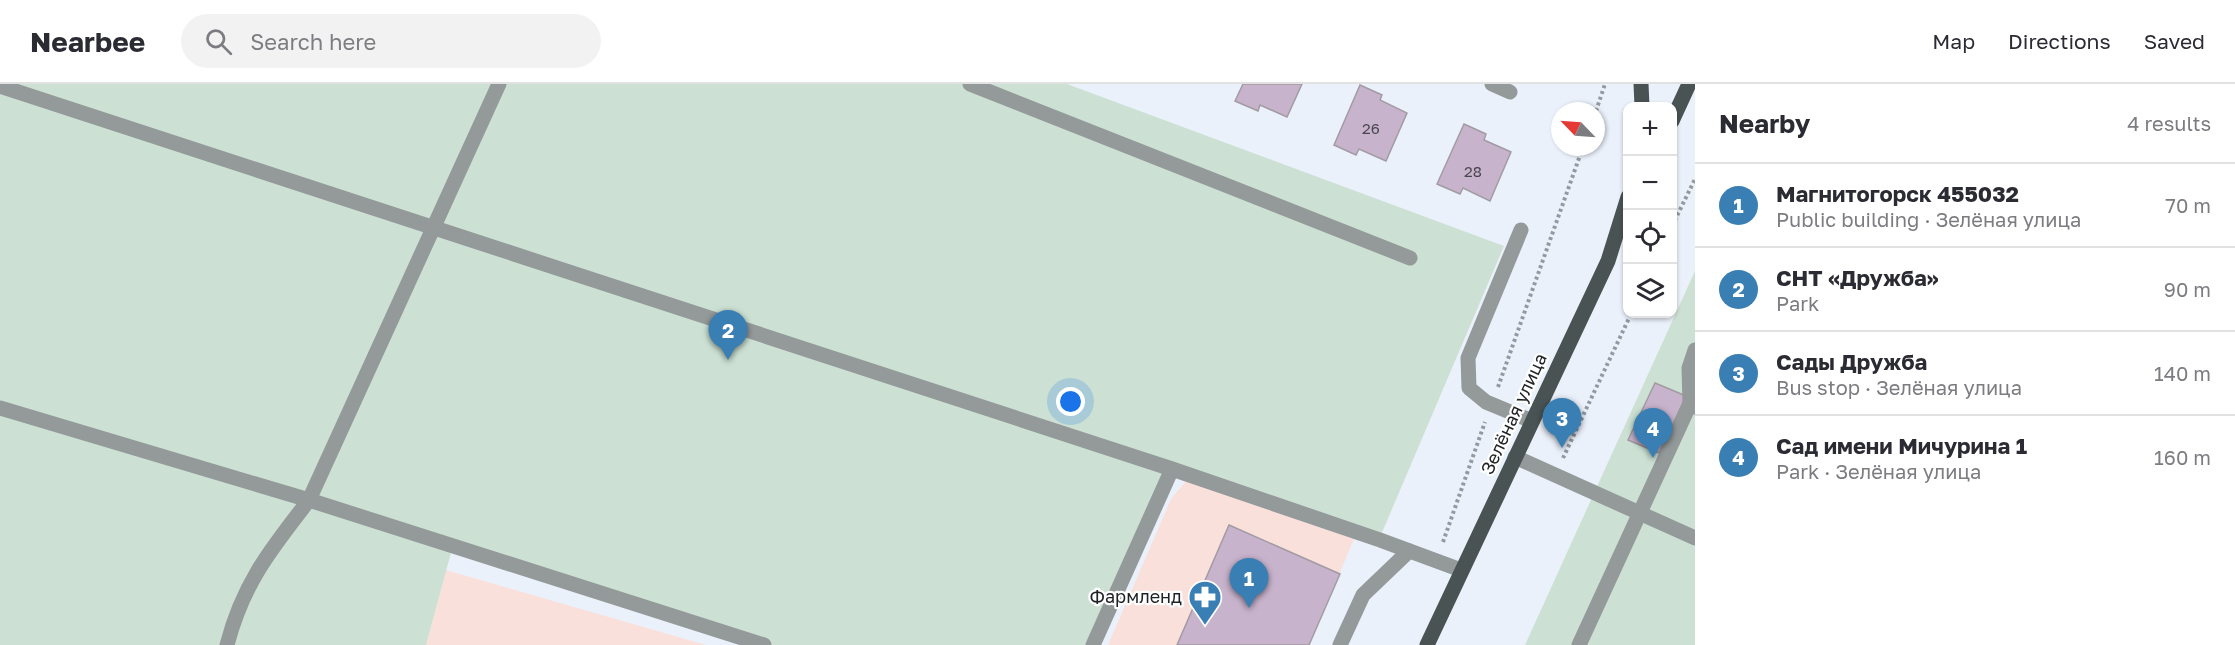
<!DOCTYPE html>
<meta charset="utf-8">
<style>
:root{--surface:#fff;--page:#f2f2f3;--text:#2b2b33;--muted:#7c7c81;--line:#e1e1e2;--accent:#397fb4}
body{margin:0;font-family:"Golos Text",sans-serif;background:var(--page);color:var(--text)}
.controls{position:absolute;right:18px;top:18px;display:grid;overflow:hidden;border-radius:12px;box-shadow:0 2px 4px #0004}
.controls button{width:54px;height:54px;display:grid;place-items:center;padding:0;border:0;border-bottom:2px solid var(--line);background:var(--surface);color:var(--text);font:30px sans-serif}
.compass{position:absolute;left:1551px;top:18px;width:54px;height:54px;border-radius:50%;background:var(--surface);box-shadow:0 2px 4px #0004;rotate:295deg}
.you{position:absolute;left:1071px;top:318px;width:21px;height:21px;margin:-15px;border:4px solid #fff;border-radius:50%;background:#1a73e8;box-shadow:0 0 0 9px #1a73e833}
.badge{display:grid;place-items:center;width:39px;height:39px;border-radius:50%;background:var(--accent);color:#fff;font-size:20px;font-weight:700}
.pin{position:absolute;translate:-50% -50px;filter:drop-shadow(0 2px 3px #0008)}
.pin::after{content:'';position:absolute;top:32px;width:21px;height:18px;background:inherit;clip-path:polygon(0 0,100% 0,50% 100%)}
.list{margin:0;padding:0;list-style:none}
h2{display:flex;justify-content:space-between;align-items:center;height:78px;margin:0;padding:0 24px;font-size:26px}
h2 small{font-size:20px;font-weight:400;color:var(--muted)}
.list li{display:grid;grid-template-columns:39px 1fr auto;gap:18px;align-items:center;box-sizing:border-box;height:84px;padding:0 24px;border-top:2px solid var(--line)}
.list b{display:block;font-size:22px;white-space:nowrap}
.list p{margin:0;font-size:20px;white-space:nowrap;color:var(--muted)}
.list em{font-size:20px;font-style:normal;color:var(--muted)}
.icon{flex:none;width:33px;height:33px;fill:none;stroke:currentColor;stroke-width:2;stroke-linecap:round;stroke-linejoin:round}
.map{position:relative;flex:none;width:1695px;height:561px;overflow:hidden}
header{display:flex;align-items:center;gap:36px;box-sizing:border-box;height:84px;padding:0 30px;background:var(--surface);border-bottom:2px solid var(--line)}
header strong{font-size:28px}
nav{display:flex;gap:33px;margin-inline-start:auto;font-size:21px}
.search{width:420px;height:54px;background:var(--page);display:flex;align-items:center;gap:15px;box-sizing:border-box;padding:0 21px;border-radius:33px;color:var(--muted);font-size:22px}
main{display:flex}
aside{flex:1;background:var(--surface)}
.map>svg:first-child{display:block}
.industrial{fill:#fae0db}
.green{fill:#cce1d4}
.building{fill:#c8b3cd;stroke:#a29ba3;stroke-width:1.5}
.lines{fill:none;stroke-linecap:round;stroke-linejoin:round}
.path{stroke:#9499a0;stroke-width:4;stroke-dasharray:3 3;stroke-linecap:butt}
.service{stroke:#94999a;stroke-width:15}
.minor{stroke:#94999a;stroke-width:15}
.primary{stroke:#495353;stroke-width:15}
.labels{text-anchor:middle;stroke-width:4.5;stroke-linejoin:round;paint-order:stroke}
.number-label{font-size:15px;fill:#49464f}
.street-label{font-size:18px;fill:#1f2225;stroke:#fefefe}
.poi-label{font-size:18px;fill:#1f2225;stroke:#fefefe;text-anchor:end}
</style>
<header>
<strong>Nearbee</strong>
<div class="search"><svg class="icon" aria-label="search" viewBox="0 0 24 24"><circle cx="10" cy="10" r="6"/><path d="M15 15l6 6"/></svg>Search here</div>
<nav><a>Map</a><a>Directions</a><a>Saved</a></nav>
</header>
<main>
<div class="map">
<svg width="1695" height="561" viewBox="0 0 1695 561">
<rect width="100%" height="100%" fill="#ebf1fb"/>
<g class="industrial">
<polygon points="1186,397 1354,455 1309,561 1108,561 1171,415"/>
<polygon points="446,486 706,561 426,561"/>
</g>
<g class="green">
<polygon points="0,0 1067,0 1504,162 1381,451 1176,389 1097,561 752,561 452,465 426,561 0,561"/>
<polygon points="1695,187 1695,561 1525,561"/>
</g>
<g class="building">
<polygon points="1243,0 1302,0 1287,33 1260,21 1258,27 1235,17"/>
<polygon points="1360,1 1382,11 1380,16 1407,29 1386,77 1359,65 1356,71 1334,61"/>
<polygon points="1464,40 1486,50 1484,56 1511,68 1490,117 1463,104 1460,110 1437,100"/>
<polygon points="1655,299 1686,312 1659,369 1628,356"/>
<polygon points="1229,441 1340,490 1309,561 1177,561"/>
</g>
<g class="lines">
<g class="path">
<polyline points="1596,27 1605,0"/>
<polyline points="1672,142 1695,95"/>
<polyline points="1498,303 1583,63"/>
<polyline points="1563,374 1631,230"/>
<polyline points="1443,458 1485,338"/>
</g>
<g class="service">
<polyline points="970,0 1410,174"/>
<polyline points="0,2 1172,385 1380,456 1461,486"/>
<polyline points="1521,146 1468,274 1469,304 1486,318 1532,337"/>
<polyline points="1690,320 1689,284 1695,266"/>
<polyline points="0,324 309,416 764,561"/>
<polyline points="1515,373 1695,454"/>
<path d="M227,561c16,-62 44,-96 82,-145l190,-416"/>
<polyline points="1093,561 1172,385"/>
<polyline points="1340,561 1363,511 1409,467"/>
<polyline points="1579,561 1690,320 1695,323"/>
</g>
<polyline class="minor" points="1492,0 1510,8"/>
<g class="primary">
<polyline points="1641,0 1642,22"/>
<polyline points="1672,37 1689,0"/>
<polyline points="1427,561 1608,177 1628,113"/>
</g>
</g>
<defs>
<g id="pharmacy-pin" transform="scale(1.725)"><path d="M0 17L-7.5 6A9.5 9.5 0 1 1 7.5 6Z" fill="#397fb4" stroke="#fefefe"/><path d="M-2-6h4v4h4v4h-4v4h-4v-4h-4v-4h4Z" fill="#fff"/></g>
</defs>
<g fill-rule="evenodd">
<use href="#pharmacy-pin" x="1205" y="513"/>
</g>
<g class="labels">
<g class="number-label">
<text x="1371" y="50">26</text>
<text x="1473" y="93">28</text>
</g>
<g class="street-label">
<text transform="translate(1514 330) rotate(-65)" y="6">Зелёная улица</text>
</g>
<g class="poi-label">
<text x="1182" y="519">Фармленд</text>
</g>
</g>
</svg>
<div class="controls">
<button>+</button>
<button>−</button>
<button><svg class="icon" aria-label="locate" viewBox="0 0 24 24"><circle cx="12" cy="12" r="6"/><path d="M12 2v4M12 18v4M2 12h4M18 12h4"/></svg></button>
<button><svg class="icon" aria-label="layers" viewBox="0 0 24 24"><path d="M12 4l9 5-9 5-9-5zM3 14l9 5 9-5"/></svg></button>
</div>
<svg class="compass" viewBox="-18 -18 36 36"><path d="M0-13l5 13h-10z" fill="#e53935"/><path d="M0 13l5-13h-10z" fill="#7c7c81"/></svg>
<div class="you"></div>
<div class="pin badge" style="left:1249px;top:524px">1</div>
<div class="pin badge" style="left:728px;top:276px">2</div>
<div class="pin badge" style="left:1562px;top:364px">3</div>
<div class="pin badge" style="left:1653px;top:374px">4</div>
</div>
<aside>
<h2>Nearby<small>4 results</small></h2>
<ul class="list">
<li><span class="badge">1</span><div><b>Магнитогорск 455032</b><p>Public building · Зелёная улица</p></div><em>70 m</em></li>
<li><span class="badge">2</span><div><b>СНТ «Дружба»</b><p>Park</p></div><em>90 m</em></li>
<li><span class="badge">3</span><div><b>Сады Дружба</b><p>Bus stop · Зелёная улица</p></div><em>140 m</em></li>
<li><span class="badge">4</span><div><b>Сад имени Мичурина 1</b><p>Park · Зелёная улица</p></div><em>160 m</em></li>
</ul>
</aside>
</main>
